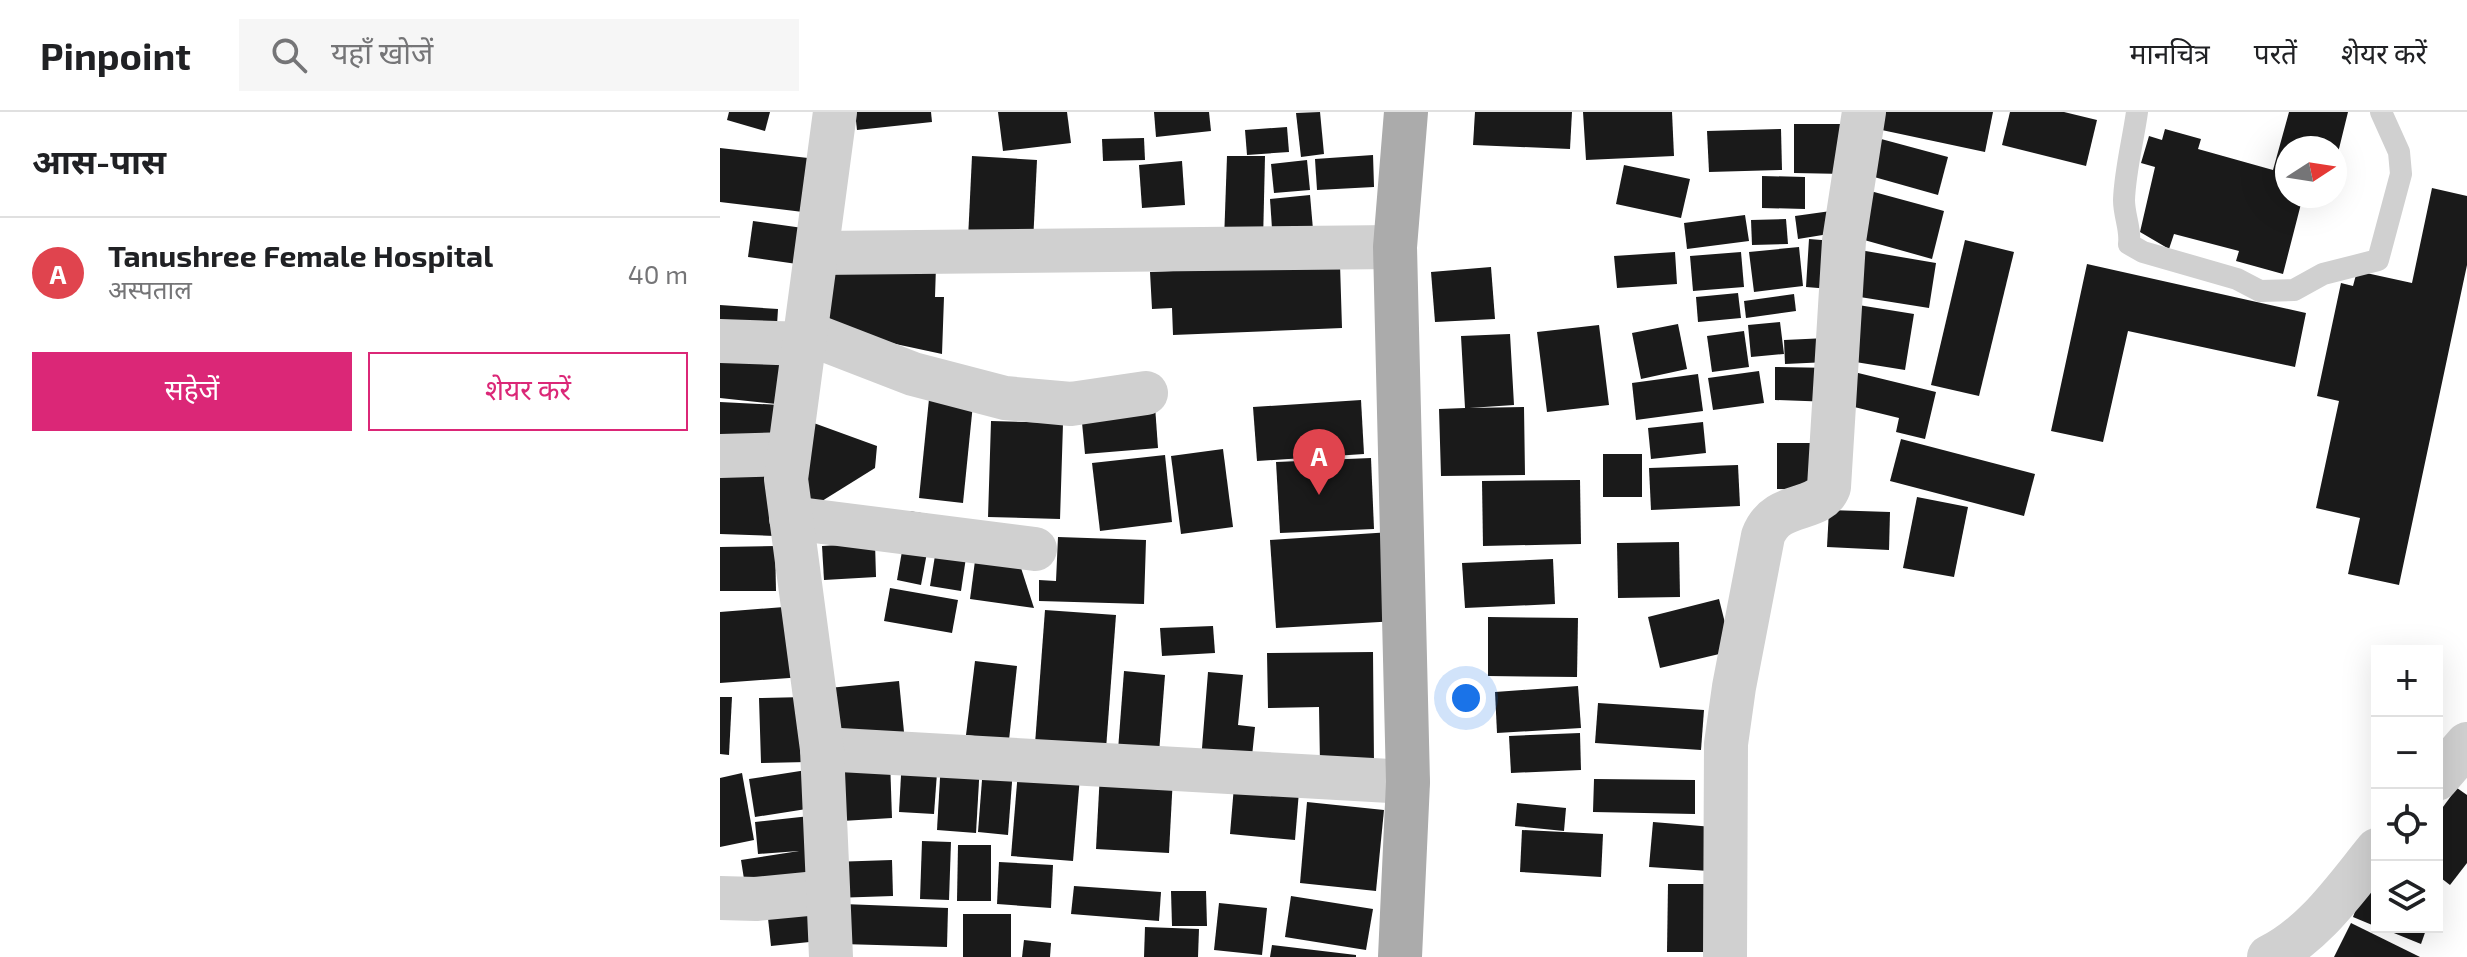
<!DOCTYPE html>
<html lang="hi">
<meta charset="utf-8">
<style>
:root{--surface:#fff;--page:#f6f6f6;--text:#202124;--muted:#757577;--line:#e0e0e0;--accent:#db2777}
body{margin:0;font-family:"Exo 2","Noto Sans Devanagari",sans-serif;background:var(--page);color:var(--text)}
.controls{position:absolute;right:24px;bottom:24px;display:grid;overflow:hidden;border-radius:0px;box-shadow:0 8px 32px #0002}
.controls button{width:72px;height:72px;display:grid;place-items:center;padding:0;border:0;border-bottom:2px solid var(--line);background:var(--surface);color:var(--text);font:40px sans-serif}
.compass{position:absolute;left:1555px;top:24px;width:72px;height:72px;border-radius:50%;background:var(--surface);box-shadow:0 8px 32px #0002;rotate:78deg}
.you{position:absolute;left:746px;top:586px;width:28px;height:28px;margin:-20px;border:6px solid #fff;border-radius:50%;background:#1a73e8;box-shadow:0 0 0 12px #1a73e833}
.badge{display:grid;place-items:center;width:52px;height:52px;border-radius:50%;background:var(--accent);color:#fff;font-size:26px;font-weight:700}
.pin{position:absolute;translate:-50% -66px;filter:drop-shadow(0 2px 4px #0008)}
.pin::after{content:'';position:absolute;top:42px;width:28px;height:24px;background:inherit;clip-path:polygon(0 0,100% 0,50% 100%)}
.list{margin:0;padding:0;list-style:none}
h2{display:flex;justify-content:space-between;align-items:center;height:104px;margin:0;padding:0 32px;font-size:34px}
h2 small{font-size:26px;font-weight:400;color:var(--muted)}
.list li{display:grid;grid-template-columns:52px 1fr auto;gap:24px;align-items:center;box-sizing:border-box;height:112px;padding:0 32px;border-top:2px solid var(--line)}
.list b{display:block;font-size:30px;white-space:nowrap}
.list p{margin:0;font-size:26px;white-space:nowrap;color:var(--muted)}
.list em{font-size:26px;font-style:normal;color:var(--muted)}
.actions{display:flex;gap:16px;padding:24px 32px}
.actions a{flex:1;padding:18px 0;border:2px solid var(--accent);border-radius:0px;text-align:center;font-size:28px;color:var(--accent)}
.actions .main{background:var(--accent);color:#fff}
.icon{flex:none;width:44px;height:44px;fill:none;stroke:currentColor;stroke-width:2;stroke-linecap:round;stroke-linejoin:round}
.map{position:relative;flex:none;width:1747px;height:845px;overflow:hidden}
header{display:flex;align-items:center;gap:48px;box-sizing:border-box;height:112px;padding:0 40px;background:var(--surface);border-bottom:2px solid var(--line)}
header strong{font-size:38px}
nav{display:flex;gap:44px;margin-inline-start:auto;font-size:28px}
.search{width:560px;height:72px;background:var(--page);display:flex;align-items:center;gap:20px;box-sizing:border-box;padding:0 28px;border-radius:0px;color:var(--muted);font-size:30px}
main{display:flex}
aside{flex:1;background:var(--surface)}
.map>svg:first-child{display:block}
.building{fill:#1a1a1a}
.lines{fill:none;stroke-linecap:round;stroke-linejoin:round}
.service{stroke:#d0d0d0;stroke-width:22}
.minor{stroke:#d0d0d0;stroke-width:44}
.primary{stroke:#ababab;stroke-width:44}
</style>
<header>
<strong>Pinpoint</strong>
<div class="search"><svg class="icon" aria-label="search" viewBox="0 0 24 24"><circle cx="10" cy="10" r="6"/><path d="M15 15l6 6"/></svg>यहाँ खोजें</div>
<nav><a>मानचित्र</a><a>परतें</a><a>शेयर करें</a></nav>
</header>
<main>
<aside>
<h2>आस-पास<small></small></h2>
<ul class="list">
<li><span class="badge" style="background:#e0444e">A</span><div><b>Tanushree Female Hospital</b><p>अस्पताल</p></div><em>40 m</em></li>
</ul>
<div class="actions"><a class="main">सहेजें</a><a>शेयर करें</a></div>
</aside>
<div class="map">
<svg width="1747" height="845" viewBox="0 0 1747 845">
<rect width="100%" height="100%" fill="#fff"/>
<g class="building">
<polygon points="9,0 50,0 45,19 7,8"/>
<polygon points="135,0 211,0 212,10 137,18"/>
<polygon points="278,0 347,0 351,31 283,39"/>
<polygon points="434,0 489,0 491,19 436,25"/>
<polygon points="600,0 604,42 581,45 576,1"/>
<polygon points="755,0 852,0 850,37 753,33"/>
<polygon points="863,0 952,0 954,44 866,48"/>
<polygon points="1160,0 1273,0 1265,40 1157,17"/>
<polygon points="1290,0 1344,0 1377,8 1366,54 1282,33"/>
<polygon points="1569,0 1628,0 1616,49 1615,36 1567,36 1567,84 1583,84 1563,162 1516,149 1519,139 1454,122 1449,137 1420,120 1435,55 1421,51 1429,24 1442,28 1445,17 1481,27 1478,37 1553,58"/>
<polygon points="1074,12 1125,12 1125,62 1074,61"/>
<polygon points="567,15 569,40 527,43 525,18"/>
<polygon points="1061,17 1062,58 989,60 987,19"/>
<polygon points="1150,24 1228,45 1218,83 1140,61"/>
<polygon points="424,26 425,48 383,49 382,27"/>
<polygon points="0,36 88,46 83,100 0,90"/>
<polygon points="653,43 654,75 597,78 595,47"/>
<polygon points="252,44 317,48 313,131 248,127"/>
<polygon points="507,44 545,44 543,130 504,129"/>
<polygon points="587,48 590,78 554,81 551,52"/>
<polygon points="462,49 465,93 422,96 419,53"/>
<polygon points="904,53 970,67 961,106 896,92"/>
<polygon points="1042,64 1085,65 1085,97 1042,96"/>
<polygon points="1712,76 1747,84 1747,153 1679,473 1628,462 1640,406 1596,396 1619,289 1597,284 1621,171 1633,174 1637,159 1692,171"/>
<polygon points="1143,77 1224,99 1212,147 1130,124"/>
<polygon points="590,83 594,129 553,131 550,87"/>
<polygon points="1118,98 1121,120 1078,127 1075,104"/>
<polygon points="1025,103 1029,129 967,137 964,111"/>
<polygon points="1066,107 1068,132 1032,133 1031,108"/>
<polygon points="33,109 97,118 91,154 28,145"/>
<polygon points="1089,127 1114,129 1111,177 1086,175"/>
<polygon points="1245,128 1294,140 1259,284 1211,273"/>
<polygon points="1079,135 1083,174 1034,180 1029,140"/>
<polygon points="1128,136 1216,151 1209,196 1121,182"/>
<polygon points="955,140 957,172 897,176 894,144"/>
<polygon points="1021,140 1024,175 973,179 970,144"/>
<polygon points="109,150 216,154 215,185 224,185 222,242 92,214"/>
<polygon points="620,152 622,216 453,223 452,196 432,197 430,160"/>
<polygon points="1367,152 1586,201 1575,255 1408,219 1383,330 1331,319"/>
<polygon points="771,155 775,207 715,210 711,160"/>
<polygon points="1018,181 1021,206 978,210 976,185"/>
<polygon points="1074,182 1076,199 1026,206 1024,189"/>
<polygon points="1132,192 1194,202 1185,258 1123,248"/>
<polygon points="0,193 58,197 56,228 0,224"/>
<polygon points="1060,210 1064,242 1031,245 1028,213"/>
<polygon points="958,212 967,257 921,267 912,221"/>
<polygon points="879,213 889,293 827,300 817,220"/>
<polygon points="1024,219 1029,255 992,260 987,224"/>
<polygon points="790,222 794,293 749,296 804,295 805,363 721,364 719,297 745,296 741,224"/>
<polygon points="1107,226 1108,250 1065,252 1064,228"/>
<polygon points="0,232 71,239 66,293 0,286"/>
<polygon points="1055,255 1113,256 1112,290 1055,288"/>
<polygon points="1039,259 1044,291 993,298 988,266"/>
<polygon points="1130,259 1216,280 1205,327 1176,320 1179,306 1122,292"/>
<polygon points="978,262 983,299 916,308 912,271"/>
<polygon points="209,287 253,292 243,391 199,386"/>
<polygon points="641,288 644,342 537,349 533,295"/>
<polygon points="0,290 60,293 58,338 0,335"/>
<polygon points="435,294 438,336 365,342 361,300"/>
<polygon points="80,306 157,334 155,356 102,389 74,387"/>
<polygon points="271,309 343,311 340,407 268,405"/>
<polygon points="983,310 986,341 931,347 928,316"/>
<polygon points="1181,327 1315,362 1304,404 1170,369"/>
<polygon points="1057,331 1103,331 1103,378 1057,377"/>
<polygon points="503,337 513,415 461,422 451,344"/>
<rect x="883" y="342" width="39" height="43"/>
<polygon points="445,343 452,410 380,419 372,351"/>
<polygon points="651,346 654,417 560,421 556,350"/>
<polygon points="0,351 56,352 55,424 0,422"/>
<polygon points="1018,353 1020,394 931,398 929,356"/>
<polygon points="860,368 861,432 763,434 762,369"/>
<polygon points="1197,385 1248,395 1234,465 1183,456"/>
<polygon points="1109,398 1170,400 1169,438 1107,435"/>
<polygon points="189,399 214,403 201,473 177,468"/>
<polygon points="221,407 251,412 241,479 210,474"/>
<polygon points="259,418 290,422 314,496 250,487"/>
<polygon points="671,420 677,509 556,516 550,428"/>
<polygon points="338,425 426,428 424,492 319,489 319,468 336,469"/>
<polygon points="959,430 960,485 898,486 897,431"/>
<polygon points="155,431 156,465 104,468 102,434"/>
<polygon points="55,434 56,479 0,479 0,435"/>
<polygon points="833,447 835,492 745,496 742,451"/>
<polygon points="170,476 238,488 232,521 164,509"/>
<polygon points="999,487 1012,539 940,556 928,505"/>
<polygon points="77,494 83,565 0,571 0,500"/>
<polygon points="325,498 396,503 386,637 315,632"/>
<polygon points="768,505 858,506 857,565 768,564"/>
<polygon points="493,514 495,541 442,544 440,516"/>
<polygon points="653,540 654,652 600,652 599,595 548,596 547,541"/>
<polygon points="255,549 297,554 289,628 246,623"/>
<polygon points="404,559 445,563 439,641 398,638"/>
<polygon points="488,560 523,563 518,613 535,615 531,654 481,649"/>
<polygon points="179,569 184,620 104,627 99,577"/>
<polygon points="858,574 861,616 777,621 775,580"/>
<polygon points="0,585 12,585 9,643 0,642"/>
<polygon points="85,585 87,650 41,651 39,586"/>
<polygon points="878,591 984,598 981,638 875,631"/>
<polygon points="860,621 861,658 791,661 789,624"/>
<polygon points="182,645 218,647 214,702 179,700"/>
<polygon points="170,648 172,706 122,709 118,651"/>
<polygon points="221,649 260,652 256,721 217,718"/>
<polygon points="263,655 293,657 288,723 258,720"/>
<polygon points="93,657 99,695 35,705 29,667"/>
<polygon points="298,659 360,664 353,749 291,744"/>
<polygon points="380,660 453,664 449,741 376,737"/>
<polygon points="22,661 34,728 0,735 0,666"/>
<polygon points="874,667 975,668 975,702 873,700"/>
<polygon points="514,674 579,679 575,728 510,722"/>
<polygon points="1737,676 1747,683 1747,751 1730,773 1717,763 1717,703"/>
<polygon points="587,690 664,698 656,779 580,771"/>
<polygon points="797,691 846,696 844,719 795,714"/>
<polygon points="99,703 98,776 27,786 21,748 79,739 38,742 35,710"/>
<polygon points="933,710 993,715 989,759 929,755"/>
<polygon points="802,718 883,722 881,765 800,760"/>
<polygon points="202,729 231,730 229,788 200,787"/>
<polygon points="238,733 271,733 271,789 237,789"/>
<polygon points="1657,741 1657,815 1633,805"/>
<polygon points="172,748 173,784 113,786 112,750"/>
<polygon points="279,750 333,753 331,796 277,792"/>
<polygon points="948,772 988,772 987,840 947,840"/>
<polygon points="354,774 441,780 439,809 351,802"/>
<polygon points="451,779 486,779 487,814 452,814"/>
<polygon points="571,784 653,797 646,838 565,825"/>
<polygon points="499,791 547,796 542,843 494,838"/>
<polygon points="95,792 99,829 51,834 47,797"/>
<polygon points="123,792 228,796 227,835 122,832"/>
<rect x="243" y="802" width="48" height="43"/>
<polygon points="1631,811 1700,845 1614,845"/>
<polygon points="425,815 479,817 478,845 424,845"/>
<polygon points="1659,815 1707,815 1701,832"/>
<polygon points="304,828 331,831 330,845 302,845"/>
<polygon points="552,833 636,843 636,845 550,845"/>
</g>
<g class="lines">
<path class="service" d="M1417,0c-4,29 -12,59 -13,88 0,16 7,29 5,44l14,8 94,27 23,12 34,-1 29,-16 55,-14 23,-86 -2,-22 -18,-40"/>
<g class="minor">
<polyline points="98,141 675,135"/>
<polyline points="87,221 193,262 285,286 351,292 426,281"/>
<polyline points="0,229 85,232"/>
<polyline points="0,344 69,342"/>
<polyline points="71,406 315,437"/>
<polyline points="102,637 688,670"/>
<polyline points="1717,667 1747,632"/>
<polyline points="0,786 36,787 108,780"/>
<polyline points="111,845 102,637 66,367 115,0"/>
<path d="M1005,845l1,-213 8,-57 29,-151c14,-37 56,-22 66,-49l15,-246 20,-129"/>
<path d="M1549,845c46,-23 76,-68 108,-107"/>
</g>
<polyline class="primary" points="680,845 688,670 675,135 686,0"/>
</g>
</svg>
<div class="controls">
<button>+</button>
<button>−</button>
<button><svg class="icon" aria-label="locate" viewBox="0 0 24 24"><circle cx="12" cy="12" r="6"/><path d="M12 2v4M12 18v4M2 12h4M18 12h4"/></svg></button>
<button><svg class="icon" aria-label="layers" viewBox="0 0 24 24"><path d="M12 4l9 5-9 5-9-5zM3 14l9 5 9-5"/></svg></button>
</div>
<svg class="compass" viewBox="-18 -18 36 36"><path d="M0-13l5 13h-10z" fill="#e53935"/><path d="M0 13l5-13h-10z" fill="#757577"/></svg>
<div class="you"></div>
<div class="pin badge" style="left:599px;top:383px;background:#e0444e">A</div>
</div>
</main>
